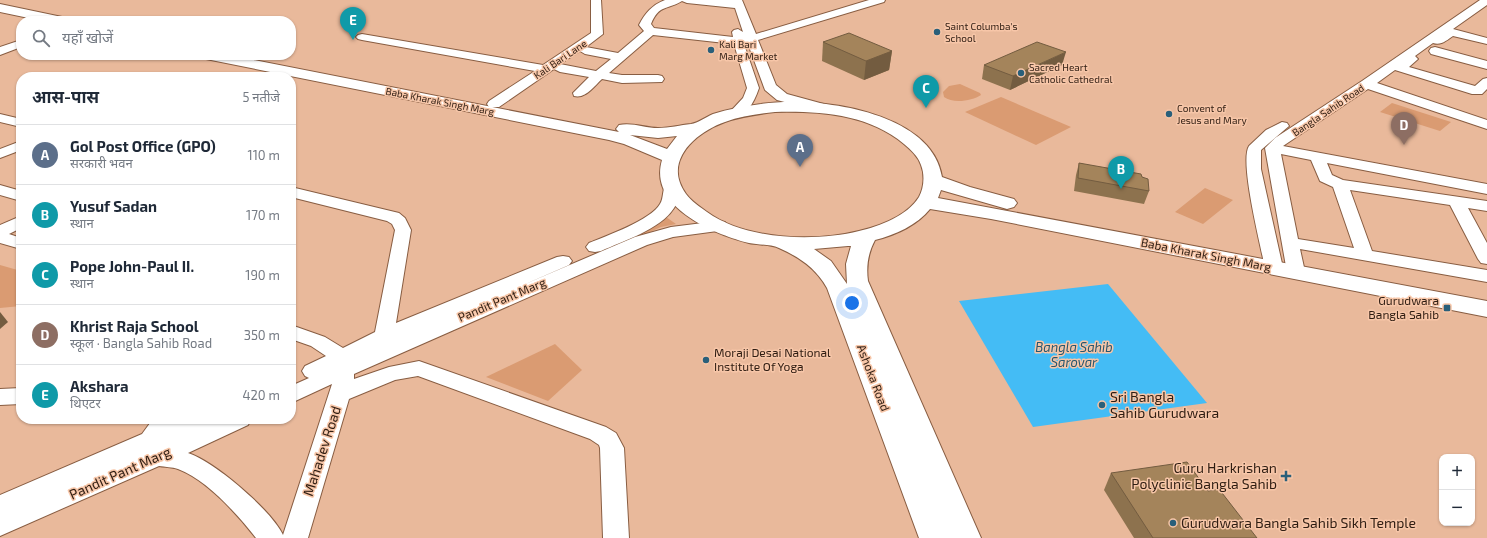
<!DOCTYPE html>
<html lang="hi">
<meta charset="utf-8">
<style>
:root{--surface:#fff;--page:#f2f2f3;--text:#1f2937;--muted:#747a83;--line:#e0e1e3;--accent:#ea580c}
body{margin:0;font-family:"Exo 2","Noto Sans Devanagari",sans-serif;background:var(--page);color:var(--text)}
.controls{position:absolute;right:12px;bottom:12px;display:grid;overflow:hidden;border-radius:8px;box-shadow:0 1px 3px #0004}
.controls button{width:36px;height:36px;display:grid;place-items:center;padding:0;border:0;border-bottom:1px solid var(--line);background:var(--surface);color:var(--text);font:20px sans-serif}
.you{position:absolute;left:852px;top:303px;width:14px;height:14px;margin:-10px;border:3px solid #fff;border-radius:50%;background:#1a73e8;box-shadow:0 0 0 6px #1a73e833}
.badge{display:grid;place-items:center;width:26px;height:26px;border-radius:50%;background:var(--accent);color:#fff;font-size:13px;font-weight:700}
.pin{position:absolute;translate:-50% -33px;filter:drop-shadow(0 1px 2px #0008)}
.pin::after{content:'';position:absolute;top:21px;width:14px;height:12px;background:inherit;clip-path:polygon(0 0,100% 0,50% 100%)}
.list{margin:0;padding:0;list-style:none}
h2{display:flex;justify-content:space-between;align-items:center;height:52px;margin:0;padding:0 16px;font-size:17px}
h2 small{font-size:13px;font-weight:400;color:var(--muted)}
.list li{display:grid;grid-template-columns:26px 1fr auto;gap:12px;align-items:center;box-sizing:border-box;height:60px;padding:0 16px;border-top:1px solid var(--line)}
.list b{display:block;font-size:15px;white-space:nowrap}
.list p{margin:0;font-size:13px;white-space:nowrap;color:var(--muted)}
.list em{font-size:13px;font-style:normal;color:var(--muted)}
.icon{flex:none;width:22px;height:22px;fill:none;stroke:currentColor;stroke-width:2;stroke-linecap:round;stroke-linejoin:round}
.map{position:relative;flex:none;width:1487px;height:538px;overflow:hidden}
.search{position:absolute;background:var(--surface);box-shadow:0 1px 3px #0004;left:16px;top:16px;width:280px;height:44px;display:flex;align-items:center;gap:10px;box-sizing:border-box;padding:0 14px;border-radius:16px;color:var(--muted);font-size:15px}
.panel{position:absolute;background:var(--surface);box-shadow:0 1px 3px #0004;left:16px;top:72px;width:280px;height:352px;border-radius:16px}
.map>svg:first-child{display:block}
.green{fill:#da9b72}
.water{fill:#44bcf5}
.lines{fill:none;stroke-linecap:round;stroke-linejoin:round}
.minor-casing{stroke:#885d42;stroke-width:2}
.major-casing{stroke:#885d42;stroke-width:2}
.minor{fill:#fff;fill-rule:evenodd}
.major{fill:#fff;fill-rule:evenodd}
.wall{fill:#8d724e}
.shaded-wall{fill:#735c40}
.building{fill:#a4845b;stroke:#735c40}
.poi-dot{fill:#295f7a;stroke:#f7c6a8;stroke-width:1.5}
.labels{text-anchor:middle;stroke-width:3;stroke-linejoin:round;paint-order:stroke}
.far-poi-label{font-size:10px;fill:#2f1d12;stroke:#f7c6a8;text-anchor:start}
.far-street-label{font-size:10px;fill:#2f1d12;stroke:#f7c6a8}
.street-label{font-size:12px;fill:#2f1d12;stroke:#f7c6a8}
.poi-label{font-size:12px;fill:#2f1d12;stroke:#f7c6a8;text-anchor:end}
.water-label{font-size:13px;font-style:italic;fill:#27566e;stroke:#f7c6a8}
.near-poi-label{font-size:14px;fill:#2f1d12;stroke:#f7c6a8;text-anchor:start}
.near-street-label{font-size:14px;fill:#2f1d12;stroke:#f7c6a8}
</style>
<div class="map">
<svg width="1487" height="538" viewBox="0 0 1487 538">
<rect width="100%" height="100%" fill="#e9b99b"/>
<g class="green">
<path d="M960,84l20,9 1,2c-9,6 -28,9 -37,2l-1,-5 6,-6z"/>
<polygon points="1001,97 1071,127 1036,145 965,112"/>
<polygon points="1392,103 1451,122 1440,131 1380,112"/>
<polygon points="1205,188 1233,200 1203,224 1175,212"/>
<polygon points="666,217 676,224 661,227 619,246 615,243 658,225"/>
<polygon points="0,265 21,271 21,306 0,308"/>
<polygon points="555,344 582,370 548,401 486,377"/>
</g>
<polygon class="water" points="1108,284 1207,403 1033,427 959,301"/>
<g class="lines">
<g class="minor-casing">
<g id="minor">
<path d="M591,0h10l2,34 -17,13 32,6 26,-22 -5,-6c6,-12 13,-20 26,-25h77l14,34 113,-34h16l-1,2 -126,38 18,45 11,9 44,12 2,3 -2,3 -5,1 -49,-13 -12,-10 -17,-46h-3l1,6 13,38c-4,12 -13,32 -28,28l-2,-3 14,-15 4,-10 -13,-44 -81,-9 -44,38 13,2h36l4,1 2,3 -2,3 -40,1 -20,-4c-8,7 -16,20 -28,17l-1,-3 16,-16 -29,-5 -6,-3 -55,38h-10l-2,-3 2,-3 46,-30 -173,-31 -4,-1 -2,-2 2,-2 4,-1 181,31 48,-32zM682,1l5,2 48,5 8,24 -5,-3 -4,1 -2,2 1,5 -79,-9 -3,-4c8,-20 17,-14 31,-23zM580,51l5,3 26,5 -15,12 -36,-7z"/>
<path d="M1480,0h7v5l-34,24 34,9v6l-34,-8c-6,4 -12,10 -20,7l-18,13 3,3 -9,8 66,19 8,-7 4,-1v11l-5,5h-10l-77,-24 -18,13 110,37v9l-119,-40 -85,57 204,38v10l-160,-31 5,12 11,5 144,21v10l-19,-3 19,35v21l-6,-1 -3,-4 -28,-54 -100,-15 22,61 115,19v12l-187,-33 5,23 -3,4 -6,2 -6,-2 -3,-4 -22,-124 10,-10 87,-57zM1281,154l30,6 9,21 13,6 21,61 -56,-9z"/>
<polygon points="21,40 21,47 0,55 0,47"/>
<polygon points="1435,47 1487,61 1487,69 1431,54 1429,51 1431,48"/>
<polygon points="0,114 21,119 21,127 0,122"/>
<path d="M1282,122l5,1 2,3 -28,24v19l22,99 -3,4 -6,2 -6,-2 -3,-4c-4,-21 -26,-107 -16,-122l17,-16z"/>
<polygon points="21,141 21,150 0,158 0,149"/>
<path d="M672,182l6,2 2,3c-1,7 -2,15 -6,21 -13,21 -51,33 -73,43l-6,1 -6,-1 -3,-4 3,-4c17,-7 62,-23 71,-39 4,-6 2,-14 6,-20z"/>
<polygon points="0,185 21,191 21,201 0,195"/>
<path d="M291,187l108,26 6,5 6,12 -15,93 161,-66 6,-1 6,1 3,4 -3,4 -53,23 119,-51 36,-10 48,-6 6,1 2,4 -2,4 -52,7 -26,8 -293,129v5l35,-12 30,-6 187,66 10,6 8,15 5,90h-26l-3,-90 -1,-3 -9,-6 -172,-63 -23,4 -46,19 -41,139h-52c-18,-23 -50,-59 -78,-69 -6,-2 -13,-2 -19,-3l-159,70v-41l142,-61 11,-15h58l-2,5 10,-5h32l-3,6 -60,28c27,9 83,57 95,82l49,-151 -41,19v-17l18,-8 -4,-2 -3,-5 3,-5 21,-10 -15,-10 -20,-7v-14l34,12 18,11 32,-16 20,-102 -3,-6 -5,-3 -96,-24z"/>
<polygon points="21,216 21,228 9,234 21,238 21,249 0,243 0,225"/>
<polygon points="21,388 21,404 0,405 0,389"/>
</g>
</g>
<g class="major-casing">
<g id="major">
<polygon points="0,4 62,17 67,18 69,21 43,21 0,12"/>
<path d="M199,55h29l391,77 -3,-3 3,-4c13,-3 26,3 39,3 11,0 23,-3 33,-4 7,-1 15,-7 22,-10 16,-5 32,-8 48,-10 53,-8 171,6 181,73l28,10 44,12 3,4 -3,4 -7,2 -66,-19 -3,8 549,103v16l-496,-98 -61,-10c-13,16 -35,26 -55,31 -7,13 -9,26 -7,41l113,257h-62l-92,-250c-11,-20 -28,-31 -48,-40 -8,-4 -21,-3 -30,-5 -35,-9 -101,-36 -87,-83l-38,-16 -15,-4 -403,-81 -5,-1zM775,112c45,-1 93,2 129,32 7,6 14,12 17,21 4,10 3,23 -2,32 -12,19 -39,29 -60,34 -44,11 -114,9 -152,-19 -7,-5 -16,-11 -21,-18 -24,-33 10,-62 39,-72 16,-6 33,-8 50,-10zM630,135l28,3 19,-2 -10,13zM848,246h3l-5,18 1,20 -16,-23 -17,-12z"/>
</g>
</g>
<use href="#minor" class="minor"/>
<use href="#major" class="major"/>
</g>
<g class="wall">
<polygon points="823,42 892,51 889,70 864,80 822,61"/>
<polygon points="984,65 1062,65 1010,90 982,79"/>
<polygon points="1079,163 1142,177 1149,191 1144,204 1074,191 1076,175"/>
<polygon points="1111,473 1208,491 1257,538 1134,538 1104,490"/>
</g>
<g class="shaded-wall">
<polygon points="892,51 889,70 864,80 866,61"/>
<polygon points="1066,52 1062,65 1010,90 1013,76"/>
<polygon points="0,312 8,322 0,329"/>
</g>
<g class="building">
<polygon points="849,33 892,51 866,61 823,42"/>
<polygon points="1037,42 1066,52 1013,76 984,65"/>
<polygon points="1079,163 1141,174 1142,177 1148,179 1149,191 1078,178"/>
<polygon points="1187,462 1208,491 1219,489 1257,538 1153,538 1111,473"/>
</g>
<g class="poi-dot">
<circle cx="937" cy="32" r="4"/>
<circle cx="711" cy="50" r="4"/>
<circle cx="1021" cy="73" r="4"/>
<circle cx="1169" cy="114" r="4"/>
<rect x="1443" y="304" width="8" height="8" rx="2"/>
<circle cx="706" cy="360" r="4"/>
<circle cx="1102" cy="405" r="4"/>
<path d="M1284 470h4v4h4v4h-4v4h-4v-4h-4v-4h4z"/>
<circle cx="1173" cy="523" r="4"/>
</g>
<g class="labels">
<g class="far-poi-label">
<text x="945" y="30">Saint Columba's<tspan x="945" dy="12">School</tspan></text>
<text x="719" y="48">Kali Bari<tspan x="719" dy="12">Marg Market</tspan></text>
<text x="1029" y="71">Sacred Heart<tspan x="1029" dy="12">Catholic Cathedral</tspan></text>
<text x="1177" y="112">Convent of<tspan x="1177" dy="12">Jesus and Mary</tspan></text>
</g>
<g class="far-street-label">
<text transform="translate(560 59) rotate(-34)" y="4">Kali Bari Lane</text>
<text transform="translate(440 101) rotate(11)" y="4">Baba Kharak Singh Marg</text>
<text transform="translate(1328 110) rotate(-34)" y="4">Bangla Sahib Road</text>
</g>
<g class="street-label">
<text transform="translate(1206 255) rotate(11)" y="4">Baba Kharak Singh Marg</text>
<text transform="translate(502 300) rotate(-23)" y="4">Pandit Pant Marg</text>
<text transform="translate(873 378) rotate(69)" y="4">Ashoka Road</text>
</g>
<g class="poi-label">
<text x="1439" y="305">Gurudwara<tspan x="1439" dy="14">Bangla Sahib</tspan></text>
<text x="714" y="357" text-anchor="start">Moraji Desai National<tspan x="714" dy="14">Institute Of Yoga</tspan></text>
</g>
<g class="water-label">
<text x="1074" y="352">Bangla Sahib<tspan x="1074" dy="15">Sarovar</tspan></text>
</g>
<g class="near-poi-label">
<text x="1110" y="402">Sri Bangla<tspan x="1110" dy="16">Sahib Gurudwara</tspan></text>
<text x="1277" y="473" text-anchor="end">Guru Harkrishan<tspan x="1277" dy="16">Polyclinic Bangla Sahib</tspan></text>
<text x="1181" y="528">Gurudwara Bangla Sahib Sikh Temple</text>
</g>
<g class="near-street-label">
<text transform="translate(322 451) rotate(-72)" y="5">Mahadev Road</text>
<text transform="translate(120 473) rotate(-24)" y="5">Pandit Pant Marg</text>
</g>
</g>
</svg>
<div class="controls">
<button>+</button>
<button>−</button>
</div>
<div class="you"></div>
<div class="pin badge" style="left:800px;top:167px;background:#5c6f8a">A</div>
<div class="pin badge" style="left:1121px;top:189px;background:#0f9aa8">B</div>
<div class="pin badge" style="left:926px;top:108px;background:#0f9aa8">C</div>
<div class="pin badge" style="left:1404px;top:145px;background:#8d6e63">D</div>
<div class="pin badge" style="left:353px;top:40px;background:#0f9aa8">E</div>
<div class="search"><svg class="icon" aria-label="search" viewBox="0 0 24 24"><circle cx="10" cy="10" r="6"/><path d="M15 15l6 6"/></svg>यहाँ खोजें</div>
<section class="panel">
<h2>आस-पास<small>5 नतीजे</small></h2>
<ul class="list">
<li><span class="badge" style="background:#5c6f8a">A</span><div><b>Gol Post Office (GPO)</b><p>सरकारी भवन</p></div><em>110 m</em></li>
<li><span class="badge" style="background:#0f9aa8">B</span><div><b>Yusuf Sadan</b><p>स्थान</p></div><em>170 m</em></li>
<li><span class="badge" style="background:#0f9aa8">C</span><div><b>Pope John-Paul II.</b><p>स्थान</p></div><em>190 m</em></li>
<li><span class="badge" style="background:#8d6e63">D</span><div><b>Khrist Raja School</b><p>स्कूल · Bangla Sahib Road</p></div><em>350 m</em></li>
<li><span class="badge" style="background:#0f9aa8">E</span><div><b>Akshara</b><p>थिएटर</p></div><em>420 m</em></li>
</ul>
</section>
</div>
